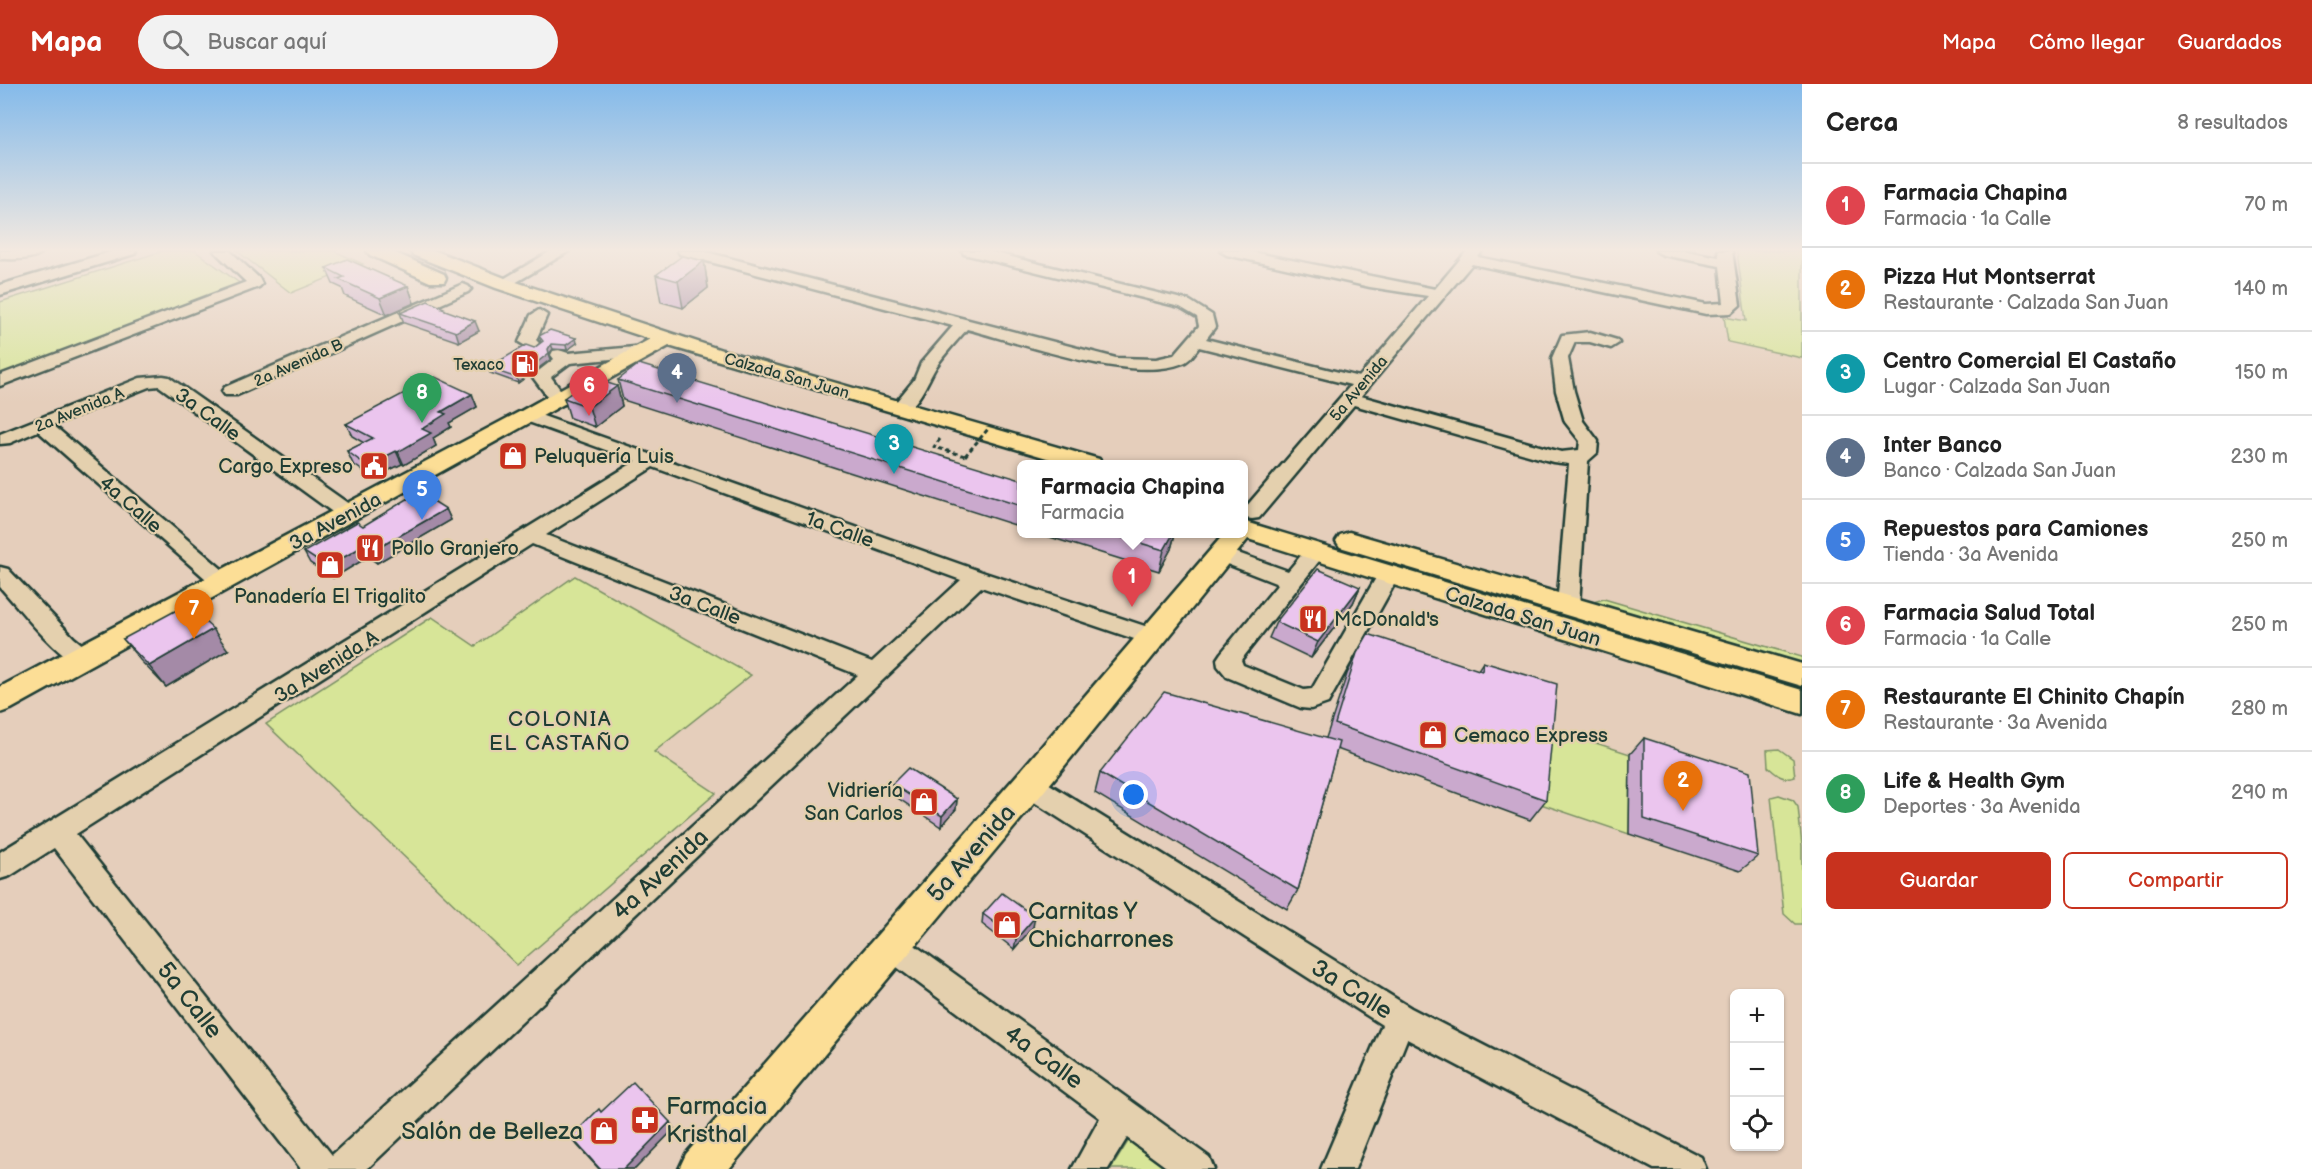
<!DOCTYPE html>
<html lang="es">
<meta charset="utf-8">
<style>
:root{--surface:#fff;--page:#f2f2f2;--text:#222;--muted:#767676;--line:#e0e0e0;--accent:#c8321e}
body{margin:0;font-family:"Balsamiq Sans",sans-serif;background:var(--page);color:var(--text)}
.controls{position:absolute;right:18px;bottom:18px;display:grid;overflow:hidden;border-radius:9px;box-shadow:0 2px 4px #0004}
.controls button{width:54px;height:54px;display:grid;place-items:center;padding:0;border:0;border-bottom:2px solid var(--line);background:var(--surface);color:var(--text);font:30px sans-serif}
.you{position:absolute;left:1134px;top:711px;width:21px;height:21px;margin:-15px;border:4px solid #fff;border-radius:50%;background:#1a73e8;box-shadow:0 0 0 9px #1a73e833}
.badge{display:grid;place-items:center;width:39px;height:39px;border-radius:50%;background:var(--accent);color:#fff;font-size:20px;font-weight:700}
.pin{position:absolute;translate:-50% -50px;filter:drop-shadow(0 2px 3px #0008)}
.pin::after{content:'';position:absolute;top:32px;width:21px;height:18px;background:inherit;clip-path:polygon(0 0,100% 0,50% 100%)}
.popup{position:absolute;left:1017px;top:376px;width:231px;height:78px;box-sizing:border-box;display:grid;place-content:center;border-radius:9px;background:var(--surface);filter:drop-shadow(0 2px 4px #0005);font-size:20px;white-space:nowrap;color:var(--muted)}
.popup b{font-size:22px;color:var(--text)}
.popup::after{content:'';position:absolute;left:50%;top:100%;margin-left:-12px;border:12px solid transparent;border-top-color:var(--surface)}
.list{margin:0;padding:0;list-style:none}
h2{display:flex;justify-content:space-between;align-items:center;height:78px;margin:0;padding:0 24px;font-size:26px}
h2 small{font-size:20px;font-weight:400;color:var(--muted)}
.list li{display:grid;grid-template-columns:39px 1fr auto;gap:18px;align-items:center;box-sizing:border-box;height:84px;padding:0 24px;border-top:2px solid var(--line)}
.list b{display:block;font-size:22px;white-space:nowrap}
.list p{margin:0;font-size:20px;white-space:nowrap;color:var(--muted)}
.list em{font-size:20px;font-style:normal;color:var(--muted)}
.actions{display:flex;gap:12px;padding:18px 24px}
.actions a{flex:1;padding:14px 0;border:2px solid var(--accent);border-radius:9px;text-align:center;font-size:21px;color:var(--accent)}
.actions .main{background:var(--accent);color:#fff}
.icon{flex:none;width:33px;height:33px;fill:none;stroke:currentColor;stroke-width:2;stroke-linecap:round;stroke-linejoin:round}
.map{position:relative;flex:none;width:1802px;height:1085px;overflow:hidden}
header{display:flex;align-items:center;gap:36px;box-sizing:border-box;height:84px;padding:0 30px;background:var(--accent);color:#fff}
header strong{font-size:28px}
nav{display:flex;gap:33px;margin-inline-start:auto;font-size:21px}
.search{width:420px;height:54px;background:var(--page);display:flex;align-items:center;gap:15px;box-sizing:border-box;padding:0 21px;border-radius:33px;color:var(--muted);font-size:22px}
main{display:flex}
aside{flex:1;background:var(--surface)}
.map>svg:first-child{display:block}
.green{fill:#d7e598;stroke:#7b9166;stroke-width:1.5}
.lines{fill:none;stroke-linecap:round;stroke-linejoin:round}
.minor-casing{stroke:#1f3d34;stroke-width:5}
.major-casing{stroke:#1f3d34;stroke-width:5}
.path{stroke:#1f3d34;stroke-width:3;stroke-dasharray:4.5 3;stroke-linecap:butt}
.minor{fill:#e4d0ae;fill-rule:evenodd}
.major{fill:#fcde96;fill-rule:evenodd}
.path-bridge{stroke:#1f3d34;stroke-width:3;stroke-dasharray:4.5 3;stroke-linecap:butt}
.wall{fill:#caa9cd;stroke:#1f3d34;stroke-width:1.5}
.shaded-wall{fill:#a48aa7;stroke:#1f3d34;stroke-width:1.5}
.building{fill:#ebc5ee;stroke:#1f3d34;stroke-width:1.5}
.labels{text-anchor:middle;stroke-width:4.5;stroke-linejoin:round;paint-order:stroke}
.far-street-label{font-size:16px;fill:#1f3d34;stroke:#e4d0ae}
.far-poi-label{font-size:16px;fill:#1f3d34;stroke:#e4d0ae;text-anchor:end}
.street-label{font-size:20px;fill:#1f3d34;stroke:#e4d0ae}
.poi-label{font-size:20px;fill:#1f3d34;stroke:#e4d0ae;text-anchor:start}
.neighbourhood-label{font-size:21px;letter-spacing:1.5px;fill:#1f3d34;stroke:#e4d0ae}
.near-street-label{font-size:24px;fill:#1f3d34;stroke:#e4d0ae}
.near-poi-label{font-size:24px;fill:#1f3d34;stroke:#e4d0ae;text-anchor:start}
</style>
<header>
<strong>Mapa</strong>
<div class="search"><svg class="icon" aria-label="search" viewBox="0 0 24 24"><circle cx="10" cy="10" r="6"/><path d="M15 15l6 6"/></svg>Buscar aquí</div>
<nav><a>Mapa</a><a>Cómo llegar</a><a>Guardados</a></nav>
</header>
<main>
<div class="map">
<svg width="1802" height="1085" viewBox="0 0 1802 1085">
<rect width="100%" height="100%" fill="#e5cebb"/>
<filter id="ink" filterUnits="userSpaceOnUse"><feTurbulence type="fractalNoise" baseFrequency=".0167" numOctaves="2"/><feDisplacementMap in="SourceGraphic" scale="12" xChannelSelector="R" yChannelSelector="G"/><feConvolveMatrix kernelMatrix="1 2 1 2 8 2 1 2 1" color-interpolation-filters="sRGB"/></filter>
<g filter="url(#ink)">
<g class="green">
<polygon points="163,167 195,167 245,203 0,292 0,218"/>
<polygon points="237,167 334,167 363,180 291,209"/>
<polygon points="1737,167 1802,167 1802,274 1728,258 1724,233 1746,237"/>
<polygon points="575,492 751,591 654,668 716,709 517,881 266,640 432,533 475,562"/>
<polygon points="1604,515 1802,573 1802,585 1586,520"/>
<polygon points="1540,641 1630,670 1629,750 1532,717"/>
<path d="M1779,665l14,10 2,18c-12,4 -18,-2 -27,-10l-1,-17z"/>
<polygon points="1779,711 1793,716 1798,723 1802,762 1802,840 1795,840 1784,830 1771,713"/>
<polygon points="1132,1051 1176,1085 1111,1085"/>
</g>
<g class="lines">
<g class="minor-casing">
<g id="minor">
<path d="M0,167h44c-11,10 -30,8 -44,8z"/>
<polygon points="114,167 136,167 134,170 0,211 0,201"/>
<polygon points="214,167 230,167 259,194 262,200 259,203 0,302 0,291 246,198"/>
<polygon points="551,167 569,167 508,203 503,205 495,200"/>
<path d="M678,167h24l414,107 40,1 18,-4 25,-29 -2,-9 -17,-10 -216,-53 -2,-3h25l203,50 22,14 3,12 -9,12 153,38 69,-81 -58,-9 -143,-32 -7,-4h27l188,38 32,-38h15l-4,6 228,47 18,-1 -4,-37 -57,-11 -7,-4h30l33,6 -1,-6h14l8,54 -9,8 -25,1 -234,-50 -111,132 200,56 18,-2 1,-9 -15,-19 -9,-31 -4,-33 10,-23 28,-3 27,8 2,3 -8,5 -21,-6h-15l-7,16 6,33 9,30 15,20 -1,12 -9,8 -9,145 -3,5 -8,3 -8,-3 -3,-5 12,-142 -16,-2 -199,-57 -95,113 -7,1 -7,-1 -2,-3 2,-7 106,-123 -152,-38c-4,5 -9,14 -16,16 -51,21 -162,-20 -216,-34 -10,12 -22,24 -31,38 -9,14 -21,50 -42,45l-3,-4 23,-28 7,-17 32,-37 -273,-72z"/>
<polygon points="463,200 468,202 471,205 468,208 237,311 225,311 222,307 225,303"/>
<polygon points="539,226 547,231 536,256 542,262 534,267 519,258 531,231"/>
<polygon points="646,262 654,267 652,271 570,279 551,293 568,316 565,320 553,320 532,292 554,275 551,271 553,267 559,266 568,269"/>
<polygon points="163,292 169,293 356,425 359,430 356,435 349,436 342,435 159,302 149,303 53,341 230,492 233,497 230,502 222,504 214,502 38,347 10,359 0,360 0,350 140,294"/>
<path d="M529,327l456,162 175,58 3,6 -3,6 -8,2 -171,-58 -614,582h-66l-247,-321 -44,28 -10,3v-27l636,-391 -113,-41 -3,-4 3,-4zM653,383l308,113 -89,82 -326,-127zM532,460l326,131 -526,480 -256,-321z"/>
<polygon points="1316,460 1323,462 1326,467 1323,472 1241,576 1243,581 1304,606 1312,605 1381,485 1389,483 1397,485 1400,490 1328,619 1311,625 1301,624 1227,593 1218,582 1217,575 1221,569 1278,500 1214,475 1211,470 1214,465 1221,463 1288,487 1309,462"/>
<path d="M0,483l8,2 66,69 15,12 4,6 -4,6c-7,2 -11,3 -17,-1 -24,-15 -52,-52 -72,-74z"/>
<polygon points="1029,690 1038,693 1411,924 1701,1073 1706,1085 1654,1085 1407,955 1355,1085 1321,1085 1382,941 1020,709 1016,701 1020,693"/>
<polygon points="892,848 902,852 1209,1073 1214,1085 1169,1085 1127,1054 1108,1085 1072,1085 1100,1034 882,872 877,862 882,852"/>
</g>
</g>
<g class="major-casing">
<g id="major">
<polygon points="367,167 391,167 444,190 446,194 444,198 430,198 370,171"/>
<polygon points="410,167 436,167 510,196 722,266 1099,375 1103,380 1067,380 669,262 11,625 0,629 0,603 521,327 650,255 496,204 413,171"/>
<polygon points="1243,437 1802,606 1802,630 1248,455 1041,711 729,1085 679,1085 686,1070 1017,691 1224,450 1243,450"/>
<polygon points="1349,448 1802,580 1802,602 1340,463 1336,457 1340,451"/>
</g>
</g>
<polyline class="path" points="940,355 934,363 965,372"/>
<use href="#minor" class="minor"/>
<use href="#major" class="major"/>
<polyline class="path-bridge" points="965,372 988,345"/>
</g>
<g class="wall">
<polygon points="704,177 708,204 683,224 661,218 656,191"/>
<polygon points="326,184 408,202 414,219 387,231 345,212 342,204 333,200"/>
<polygon points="445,226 479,247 459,258 404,239 400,229"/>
<polygon points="539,252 577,259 567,266 553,265 549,269 551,275 518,299 490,289 488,284 534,264 541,258"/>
<polygon points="618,296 1021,396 1021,443 623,316"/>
<polygon points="617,302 622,322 595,343 570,334 564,314"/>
<polygon points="472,310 477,323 449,339 451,343 433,354 436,362 404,381 402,380 373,394 353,380 347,367 364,359 352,352 346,340"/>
<polygon points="446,425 451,436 377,479 368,473 333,494 310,479 304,468 363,442"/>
<polygon points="1040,450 1175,450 1171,465 1159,487"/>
<polygon points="1360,503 1353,519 1311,574 1269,554 1276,538"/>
<polygon points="123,555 228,566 166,603 140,576"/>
<polygon points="1357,569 1478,586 1483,578 1546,716 1530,736 1337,665 1298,806 1287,825 1095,709 1100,689 1326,654 1347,590"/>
<polygon points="1644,654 1758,772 1740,787 1629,750 1630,670"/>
<polygon points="892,700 957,715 956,725 941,743 892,710"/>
<polygon points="983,830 1033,843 1014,865 982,840"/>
<polygon points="601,1028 674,1045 635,1085 599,1085 577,1061 571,1053"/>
</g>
<g class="shaded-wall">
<polygon points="704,177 708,204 683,224 678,197"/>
<polygon points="408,202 414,219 387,231 380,214"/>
<polygon points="475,237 479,247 459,258 456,248"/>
<polygon points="576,254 577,259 567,266 566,261"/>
<polygon points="551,260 553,265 549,270 551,275 518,299 517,294 548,265"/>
<polygon points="617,302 622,322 595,343 589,323"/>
<polygon points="472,310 477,323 449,339 451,343 433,354 436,362 404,381 398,368 422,345 441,328"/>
<polygon points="396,367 402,380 373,394 367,382"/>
<polygon points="446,425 451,436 377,479 371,468"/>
<polygon points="1173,450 1175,450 1171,465 1159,487 1164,466"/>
<polygon points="363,462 368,473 333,494 327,483"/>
<polygon points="1360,503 1353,519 1311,574 1318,558"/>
<polygon points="213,545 228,566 166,603 149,582"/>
<polygon points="957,715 956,725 941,743 942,732"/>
<polygon points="1035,833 1033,843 1014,865 1016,855"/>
<polygon points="670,1038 674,1045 635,1085 624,1085"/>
</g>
<g class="building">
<polygon points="682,172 704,177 678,197 656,191"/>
<polygon points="347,175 408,202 380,214 338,195 344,193 326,184"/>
<polygon points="428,217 444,224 442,225 475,237 456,248 400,229"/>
<polygon points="550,246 576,254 566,261 551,260 548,265 549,269 517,294 488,284 526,261 534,264 543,257 539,252"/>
<polygon points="639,280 1021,396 1021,422 618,296"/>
<polygon points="435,293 472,310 441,328 446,330 422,345 431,349 398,368 396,367 367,382 347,367 373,354 346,340"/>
<polygon points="592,294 617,302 589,323 564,314"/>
<polygon points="419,408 446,425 371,468 363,462 327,483 304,468 357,438 363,442"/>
<polygon points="1110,450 1173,450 1164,466"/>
<polygon points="1318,485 1360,503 1318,558 1276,538"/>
<polygon points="186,521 213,545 149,582 123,555"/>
<polygon points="1368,550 1482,587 1483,578 1557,600 1546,716 1335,640 1357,569"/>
<polygon points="1164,608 1339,658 1298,806 1100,689"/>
<polygon points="1644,654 1750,688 1758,772 1644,735"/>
<polygon points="908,684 957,715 942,732 892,700"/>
<polygon points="1002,809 1035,833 1016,855 983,830"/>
<polygon points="633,998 670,1038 624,1085 600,1085 571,1053 599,1025 601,1028"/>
</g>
</g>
<linearGradient id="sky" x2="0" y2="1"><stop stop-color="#84baea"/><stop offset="0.52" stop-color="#f3e9e0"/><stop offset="1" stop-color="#f3e9e0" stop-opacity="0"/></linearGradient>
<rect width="1802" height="319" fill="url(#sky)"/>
<defs>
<g id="fuel-square" transform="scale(1.5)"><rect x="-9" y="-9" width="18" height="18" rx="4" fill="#c8321e" stroke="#e4d0ae"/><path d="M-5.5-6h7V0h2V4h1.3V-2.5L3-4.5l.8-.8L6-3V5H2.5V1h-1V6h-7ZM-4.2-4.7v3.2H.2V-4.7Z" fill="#fff"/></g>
<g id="shop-square" transform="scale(1.5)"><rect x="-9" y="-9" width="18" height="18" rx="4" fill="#c8321e" stroke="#e4d0ae"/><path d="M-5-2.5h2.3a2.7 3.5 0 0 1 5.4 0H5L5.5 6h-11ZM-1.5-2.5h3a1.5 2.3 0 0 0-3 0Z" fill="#fff"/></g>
<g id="civic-square" transform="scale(1.5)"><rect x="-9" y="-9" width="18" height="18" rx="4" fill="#c8321e" stroke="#e4d0ae"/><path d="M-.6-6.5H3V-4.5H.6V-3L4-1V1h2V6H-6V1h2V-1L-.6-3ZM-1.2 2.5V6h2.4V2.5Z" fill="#fff"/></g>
<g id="restaurant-square" transform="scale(1.5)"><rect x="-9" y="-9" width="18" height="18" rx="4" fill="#c8321e" stroke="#e4d0ae"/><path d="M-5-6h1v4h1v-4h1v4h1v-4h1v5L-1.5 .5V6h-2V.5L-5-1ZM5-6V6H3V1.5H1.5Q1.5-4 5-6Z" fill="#fff"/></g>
<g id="pharmacy-square" transform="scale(1.5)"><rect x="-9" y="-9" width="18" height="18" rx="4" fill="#c8321e" stroke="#e4d0ae"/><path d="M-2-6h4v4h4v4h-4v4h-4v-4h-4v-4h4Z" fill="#fff"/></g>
</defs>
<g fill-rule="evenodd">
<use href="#fuel-square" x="525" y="280"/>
<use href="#shop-square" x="513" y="372"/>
<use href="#civic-square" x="374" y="382"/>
<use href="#restaurant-square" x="370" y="464"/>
<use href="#shop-square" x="330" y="481"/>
<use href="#restaurant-square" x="1313" y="535"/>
<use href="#shop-square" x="1433" y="651"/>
<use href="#shop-square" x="924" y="718"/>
<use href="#shop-square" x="1007" y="841"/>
<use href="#pharmacy-square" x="645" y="1036"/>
<use href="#shop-square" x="604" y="1047"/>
</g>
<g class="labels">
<g class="far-street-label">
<text transform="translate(298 278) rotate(-24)" y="6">2a Avenida B</text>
<text transform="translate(787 291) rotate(16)" y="6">Calzada San Juan</text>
<text transform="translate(1358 304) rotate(-50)" y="6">5a Avenida</text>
<text transform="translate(79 325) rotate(-22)" y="6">2a Avenida A</text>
</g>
<g class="far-poi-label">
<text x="504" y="286">Texaco</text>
</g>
<g class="street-label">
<text transform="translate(208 330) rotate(36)" y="7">3a Calle</text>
<text transform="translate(131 420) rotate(41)" y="7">4a Calle</text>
<text transform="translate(335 437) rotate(-28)" y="7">3a Avenida</text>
<text transform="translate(840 445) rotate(20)" y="7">1a Calle</text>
<text transform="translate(705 521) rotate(21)" y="7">3a Calle</text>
<text transform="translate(1523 532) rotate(17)" y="7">Calzada San Juan</text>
<text transform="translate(326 582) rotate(-32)" y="7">3a Avenida A</text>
</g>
<g class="poi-label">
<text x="534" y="379">Peluquería Luis</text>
<text x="353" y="389" text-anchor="end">Cargo Expreso</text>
<text x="391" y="471">Pollo Granjero</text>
<text x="330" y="519" text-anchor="middle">Panadería El Trigalito</text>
<text x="1334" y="542">McDonald's</text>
<text x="1454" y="658">Cemaco Express</text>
<text x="903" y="713" text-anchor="end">Vidriería<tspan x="903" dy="23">San Carlos</tspan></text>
</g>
<g class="neighbourhood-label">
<text x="560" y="642">COLONIA<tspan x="560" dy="24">EL CASTAÑO</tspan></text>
</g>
<g class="near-street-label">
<text transform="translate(971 769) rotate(-49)" y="8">5a Avenida</text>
<text transform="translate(660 790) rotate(-43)" y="8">4a Avenida</text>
<text transform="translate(1352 905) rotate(32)" y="8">3a Calle</text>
<text transform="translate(190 916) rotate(52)" y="8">5a Calle</text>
<text transform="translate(1044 973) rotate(36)" y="8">4a Calle</text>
</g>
<g class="near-poi-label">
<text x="1028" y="835">Carnitas Y<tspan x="1028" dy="28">Chicharrones</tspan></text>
<text x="666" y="1030">Farmacia<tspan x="666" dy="28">Kristhal</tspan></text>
<text x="583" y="1055" text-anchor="end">Salón de Belleza</text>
</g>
</g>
</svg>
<div class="controls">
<button>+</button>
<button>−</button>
<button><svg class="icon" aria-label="locate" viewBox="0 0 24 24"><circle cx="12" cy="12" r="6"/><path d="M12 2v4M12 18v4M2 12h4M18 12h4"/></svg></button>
</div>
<div class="you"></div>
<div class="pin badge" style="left:1132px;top:523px;background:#e0444e">1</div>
<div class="popup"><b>Farmacia Chapina</b>Farmacia</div>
<div class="pin badge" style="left:1683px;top:727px;background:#e8710a">2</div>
<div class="pin badge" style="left:894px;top:390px;background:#0f9aa8">3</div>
<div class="pin badge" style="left:677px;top:319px;background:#5c6f8a">4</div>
<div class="pin badge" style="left:422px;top:436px;background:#3f7fe0">5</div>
<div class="pin badge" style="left:589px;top:332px;background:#e0444e">6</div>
<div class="pin badge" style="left:194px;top:555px;background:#e8710a">7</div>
<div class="pin badge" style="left:422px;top:339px;background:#2e9e5b">8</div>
</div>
<aside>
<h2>Cerca<small>8 resultados</small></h2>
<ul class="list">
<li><span class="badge" style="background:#e0444e">1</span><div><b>Farmacia Chapina</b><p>Farmacia · 1a Calle</p></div><em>70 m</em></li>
<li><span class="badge" style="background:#e8710a">2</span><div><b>Pizza Hut Montserrat</b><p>Restaurante · Calzada San Juan</p></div><em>140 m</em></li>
<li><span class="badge" style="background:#0f9aa8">3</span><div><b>Centro Comercial El Castaño</b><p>Lugar · Calzada San Juan</p></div><em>150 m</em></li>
<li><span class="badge" style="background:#5c6f8a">4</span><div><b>Inter Banco</b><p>Banco · Calzada San Juan</p></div><em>230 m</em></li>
<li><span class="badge" style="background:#3f7fe0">5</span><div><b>Repuestos para Camiones</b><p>Tienda · 3a Avenida</p></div><em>250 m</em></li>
<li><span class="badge" style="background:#e0444e">6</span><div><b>Farmacia Salud Total</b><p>Farmacia · 1a Calle</p></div><em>250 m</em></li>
<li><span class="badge" style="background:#e8710a">7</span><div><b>Restaurante El Chinito Chapín</b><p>Restaurante · 3a Avenida</p></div><em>280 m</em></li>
<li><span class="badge" style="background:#2e9e5b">8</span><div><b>Life &amp; Health Gym</b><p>Deportes · 3a Avenida</p></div><em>290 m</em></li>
</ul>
<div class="actions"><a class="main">Guardar</a><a>Compartir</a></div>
</aside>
</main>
